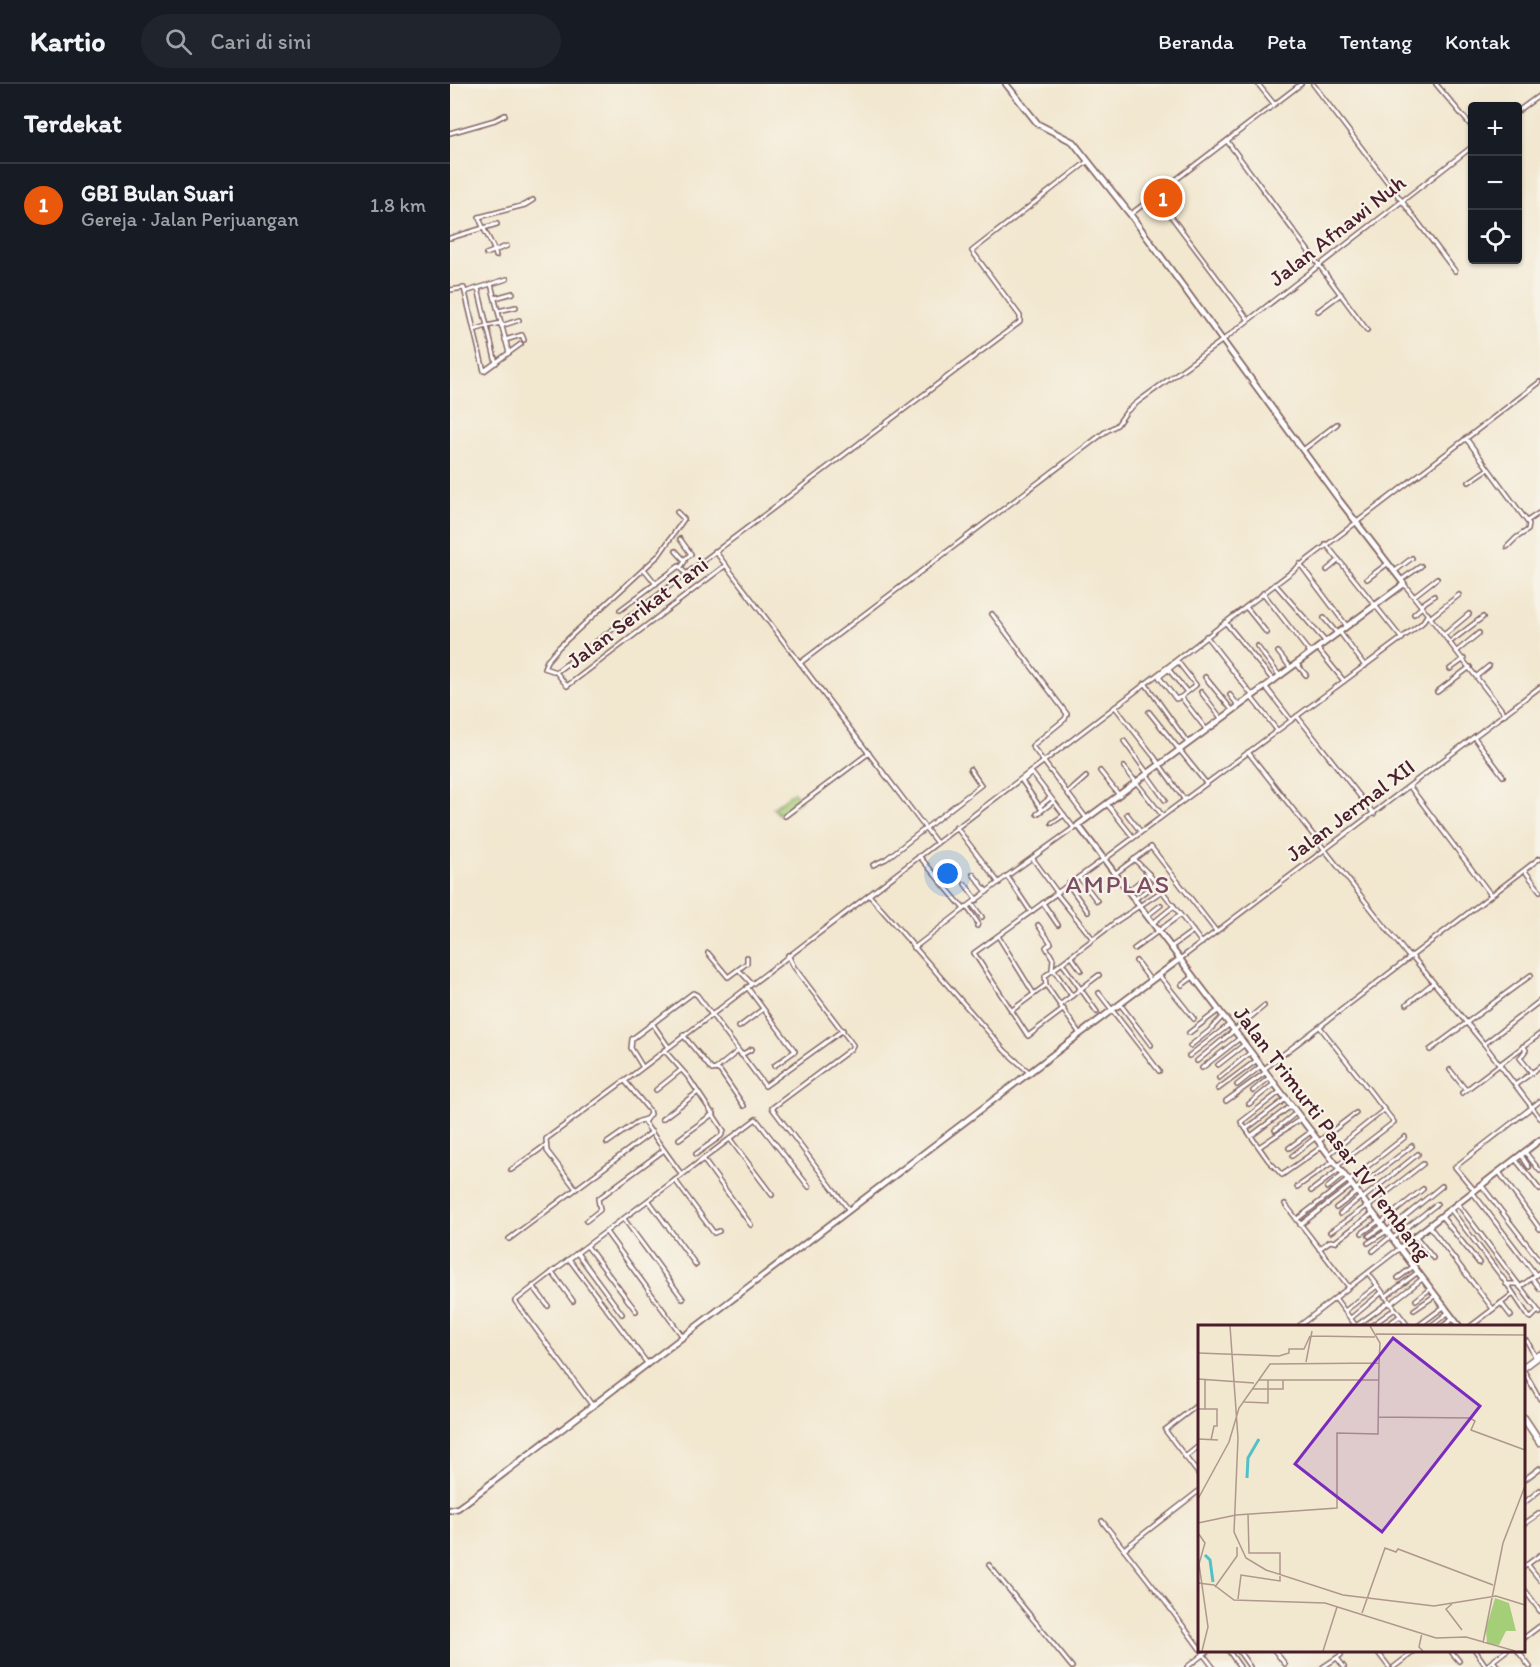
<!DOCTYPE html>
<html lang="id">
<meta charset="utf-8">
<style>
:root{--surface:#171b24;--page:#20242c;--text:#f1f3f6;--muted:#9ea1a6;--line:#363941;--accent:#ea580c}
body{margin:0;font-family:Itim,sans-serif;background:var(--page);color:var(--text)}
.controls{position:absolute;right:18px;top:18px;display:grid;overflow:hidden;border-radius:6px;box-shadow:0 2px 4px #0004}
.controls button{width:54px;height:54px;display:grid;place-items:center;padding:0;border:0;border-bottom:2px solid var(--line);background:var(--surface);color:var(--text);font:30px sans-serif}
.you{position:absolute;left:498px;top:790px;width:21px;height:21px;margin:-15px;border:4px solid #fff;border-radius:50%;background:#1a73e8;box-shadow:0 0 0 9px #1a73e833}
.badge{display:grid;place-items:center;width:39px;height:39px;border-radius:50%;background:var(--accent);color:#fff;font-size:20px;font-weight:700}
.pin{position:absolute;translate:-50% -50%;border:3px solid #fff;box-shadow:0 2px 6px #0006}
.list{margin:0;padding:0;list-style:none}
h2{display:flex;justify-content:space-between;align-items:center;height:78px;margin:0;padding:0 24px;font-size:26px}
h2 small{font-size:20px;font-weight:400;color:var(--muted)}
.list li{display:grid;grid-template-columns:39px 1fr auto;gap:18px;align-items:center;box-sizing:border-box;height:84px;padding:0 24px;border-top:2px solid var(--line)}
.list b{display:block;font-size:22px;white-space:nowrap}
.list p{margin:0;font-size:20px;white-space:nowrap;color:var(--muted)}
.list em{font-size:20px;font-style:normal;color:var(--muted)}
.icon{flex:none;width:33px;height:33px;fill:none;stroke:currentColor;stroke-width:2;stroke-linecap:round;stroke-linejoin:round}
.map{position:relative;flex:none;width:1090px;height:1583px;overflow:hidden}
header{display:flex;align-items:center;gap:36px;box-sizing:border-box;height:84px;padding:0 30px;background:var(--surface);border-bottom:2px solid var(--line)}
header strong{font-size:28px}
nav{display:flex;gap:33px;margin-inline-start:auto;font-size:21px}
.search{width:420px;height:54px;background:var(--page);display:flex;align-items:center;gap:15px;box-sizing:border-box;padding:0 21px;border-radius:33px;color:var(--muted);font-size:22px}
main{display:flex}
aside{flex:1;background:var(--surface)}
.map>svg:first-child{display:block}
.green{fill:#a5ce79;stroke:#787652;stroke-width:1.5}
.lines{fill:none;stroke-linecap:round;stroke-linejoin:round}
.street-casing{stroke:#856564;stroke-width:6}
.secondary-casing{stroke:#856564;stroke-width:8}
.primary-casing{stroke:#856564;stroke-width:9}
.street{stroke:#fff;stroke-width:3}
.secondary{stroke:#fff;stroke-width:4.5}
.primary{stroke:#fff;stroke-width:6}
.labels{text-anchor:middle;stroke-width:4.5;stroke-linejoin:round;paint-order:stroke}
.street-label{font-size:22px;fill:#4a1f2b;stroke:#f7f3e8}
.quarter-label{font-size:26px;letter-spacing:1.5px;fill:#7d4d66;stroke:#f7f3e8}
.inset-river{fill:none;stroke:#53c0c9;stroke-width:3}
.inset-road{fill:none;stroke:#af978d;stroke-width:1.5}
.view{fill:#7b2cbf;fill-opacity:0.15;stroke:#7b2cbf;stroke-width:3}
.inset-edge{fill:none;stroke:#4a1f2b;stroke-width:3}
</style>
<header>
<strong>Kartio</strong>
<div class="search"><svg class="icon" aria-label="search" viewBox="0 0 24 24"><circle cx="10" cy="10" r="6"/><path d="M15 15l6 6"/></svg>Cari di sini</div>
<nav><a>Beranda</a><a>Peta</a><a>Tentang</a><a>Kontak</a></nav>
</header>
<main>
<aside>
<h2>Terdekat<small></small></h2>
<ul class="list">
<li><span class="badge">1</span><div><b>GBI Bulan Suari</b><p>Gereja · Jalan Perjuangan</p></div><em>1.8 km</em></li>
</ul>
</aside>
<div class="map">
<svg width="1090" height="1583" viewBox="0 0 1090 1583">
<rect width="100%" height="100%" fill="#f7f3e8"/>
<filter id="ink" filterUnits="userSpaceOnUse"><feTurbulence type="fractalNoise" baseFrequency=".0167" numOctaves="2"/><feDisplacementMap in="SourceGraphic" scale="12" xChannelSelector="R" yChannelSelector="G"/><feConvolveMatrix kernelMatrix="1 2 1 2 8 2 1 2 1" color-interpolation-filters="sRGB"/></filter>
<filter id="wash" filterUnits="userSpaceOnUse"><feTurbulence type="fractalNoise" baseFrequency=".008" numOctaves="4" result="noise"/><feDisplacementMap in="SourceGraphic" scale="24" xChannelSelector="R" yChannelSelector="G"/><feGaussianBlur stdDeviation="1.35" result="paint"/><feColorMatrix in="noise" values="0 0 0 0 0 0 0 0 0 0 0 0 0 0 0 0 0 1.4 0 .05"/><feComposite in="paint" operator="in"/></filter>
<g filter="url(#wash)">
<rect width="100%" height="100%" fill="#f2e7cf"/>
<polygon class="green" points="344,708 351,716 330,731 323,724"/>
</g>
<g filter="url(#ink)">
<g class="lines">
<g class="street-casing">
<g id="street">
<polyline points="808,0 824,20"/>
<polyline points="863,0 1005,187"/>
<polyline points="986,0 1023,44"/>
<polyline points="1068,27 1090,11"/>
<polyline points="0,49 45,36 55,31"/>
<polyline points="777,57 917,246"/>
<polyline points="705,111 798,235"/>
<polyline points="681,130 851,0"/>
<polyline points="0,154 47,140"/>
<polyline points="36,170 57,162"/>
<path d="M46,172c-3,-14 -13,-25 -17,-39l46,-12 8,-5"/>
<polyline points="28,204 37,242 51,239 41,200"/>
<polyline points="0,206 14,204 24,246 37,242 46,279"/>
<polyline points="15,208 57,195"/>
<polyline points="45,214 63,209"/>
<polyline points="48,227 66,223"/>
<polyline points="868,227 891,210"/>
<polyline points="51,239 59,269"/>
<polyline points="51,242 69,236"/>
<polyline points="24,246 34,287 71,260"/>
<polyline points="55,256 72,251 74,256"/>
<polyline points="1015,355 1018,357 1079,440 1078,446 1066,454 1057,463"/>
<polyline points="853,366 887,340"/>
<polyline points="1019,398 1038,385"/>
<polyline points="227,428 234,435 209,471 109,563 97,577 94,584 106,588 570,238 570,232 522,167 638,77"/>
<polyline points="1077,437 1089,429"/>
<polyline points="230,455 241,470 234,476"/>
<polyline points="876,460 952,555"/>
<polyline points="226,467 235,477 231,483"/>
<polyline points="265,467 486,758"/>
<polyline points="850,480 896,541"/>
<polyline points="194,485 206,500"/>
<polyline points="877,486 889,476"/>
<polyline points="944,488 962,474"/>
<polyline points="917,495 937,480"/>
<polyline points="951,496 971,482"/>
<polyline points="825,500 875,557"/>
<polyline points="954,500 1055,630"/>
<polyline points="813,509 860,569"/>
<polyline points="964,512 987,494"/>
<polyline points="186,514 229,482 236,490"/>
<polyline points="971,521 984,512"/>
<polyline points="796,523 817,549"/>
<polyline points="170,526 186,514 192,523"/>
<polyline points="542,530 617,630 615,635 582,662 637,735"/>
<polyline points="964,530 972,523"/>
<polyline points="981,533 1009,511"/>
<polyline points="874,534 886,548"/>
<polyline points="775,538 823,596"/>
<polyline points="889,547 915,582"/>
<polyline points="995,550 1019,530"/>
<polyline points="756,552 802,611"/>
<polyline points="1000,558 1033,533"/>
<polyline points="807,562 829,591"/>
<polyline points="868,565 894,597"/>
<polyline points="1007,567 1029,549"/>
<polyline points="828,568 840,583"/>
<polyline points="350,579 655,348 667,341 677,327 689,317 773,256 1023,62"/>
<polyline points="846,579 856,591"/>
<polyline points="1000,585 1014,575"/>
<polyline points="719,586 737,608"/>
<polyline points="106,588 117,602 276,481"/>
<polyline points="1027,592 1039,582"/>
<polyline points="755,593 782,626"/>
<polyline points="695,599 738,659"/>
<polyline points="815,602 841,636"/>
<polyline points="751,608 771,634"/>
<polyline points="987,608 1020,583"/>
<polyline points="780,611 788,621"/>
<polyline points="731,613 726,615 709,593 728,578 746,601 731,613 756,645"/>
<polyline points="801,613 827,646"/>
<polyline points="665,623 705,674 734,715"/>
<polyline points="699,628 756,699"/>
<polyline points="847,632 924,730"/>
<polyline points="1024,653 1053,692"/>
<polyline points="674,657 698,690"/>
<polyline points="798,668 959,873"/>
<polyline points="674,683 712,731"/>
<polyline points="650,687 669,711"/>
<polyline points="697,691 715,716"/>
<polyline points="960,703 1041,811"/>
<polyline points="618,709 636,693"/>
<polyline points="657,720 683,753"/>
<polyline points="590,722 600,714"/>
<polyline points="592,726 572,697 582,689 624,744"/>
<polyline points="587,730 603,718"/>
<polyline points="677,730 690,747"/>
<polyline points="335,732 419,669"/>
<polyline points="602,739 614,731"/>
<polyline points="506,743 549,799"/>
<polyline points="469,772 514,825"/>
<polyline points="583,775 607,808"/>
<polyline points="655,775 972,539 978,530"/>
<polyline points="684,775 699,790 752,859"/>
<polyline points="423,781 436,775 531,701 520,685"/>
<polyline points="1075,787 1090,807"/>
<polyline points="666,789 701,763 766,847"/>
<polyline points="523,790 537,808"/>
<polyline points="557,792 581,828"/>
<polyline points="629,793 647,817"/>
<polyline points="515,800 527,816"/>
<polyline points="618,800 638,828"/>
<polyline points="678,807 699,790"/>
<polyline points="606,809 643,855"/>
<polyline points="685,815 706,799"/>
<polyline points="593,819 608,841"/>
<polyline points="522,820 532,833"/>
<polyline points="517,823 528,839 527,842"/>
<polyline points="697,832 711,821"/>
<polyline points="703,839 724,822"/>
<polyline points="588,841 601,859 596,863 603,875 602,885"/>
<polyline points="548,852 584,910"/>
<polyline points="721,863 743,847"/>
<polyline points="464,864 557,792 628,741"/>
<polyline points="684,865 730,831"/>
<polyline points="258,869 278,893 297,879 297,873"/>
<polyline points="338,871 344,883 403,961 401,965 322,1024 399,1126"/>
<polyline points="961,871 1034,960 1090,1034"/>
<polyline points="621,872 631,886"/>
<polyline points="730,875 1090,603"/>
<polyline points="686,877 701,897"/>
<polyline points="612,879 647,928"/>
<polyline points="603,885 622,912"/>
<polyline points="289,886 301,899"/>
<polyline points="709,891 744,935"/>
<polyline points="732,901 743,893"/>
<polyline points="297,903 345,967 324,982"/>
<polyline points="649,909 709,987"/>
<polyline points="611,920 649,891"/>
<polyline points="670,920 701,961"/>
<polyline points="957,920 983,899"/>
<polyline points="614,925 578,952 524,869 654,775"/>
<polyline points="561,927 596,901"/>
<polyline points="202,939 218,962"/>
<polyline points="289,943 313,925"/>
<polyline points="870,943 944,1038 887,1082"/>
<polyline points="739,949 769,926"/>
<polyline points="630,950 596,901 595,892 667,837 712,807"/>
<polyline points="233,951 262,986 266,985 270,987 294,1022"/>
<polyline points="1034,960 1090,917"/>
<polyline points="740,962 759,947 773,932"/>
<polyline points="1073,962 1076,966 1070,974 1082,989"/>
<polyline points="214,966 238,993 274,1047 271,1052 246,1070"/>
<polyline points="980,966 1081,891"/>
<polyline points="291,971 302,965"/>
<polyline points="739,972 780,940"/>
<polyline points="747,977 814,922"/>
<polyline points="768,981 795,960"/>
<polyline points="192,982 181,964 182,955 243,909 247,911 315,1002 393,946"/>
<polyline points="752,984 790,954"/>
<polyline points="266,985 288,967"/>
<polyline points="814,985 1090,774"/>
<polyline points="1000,986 1016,1006"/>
<polyline points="580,989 555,967 419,811 1090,298"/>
<polyline points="769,994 801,968"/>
<polyline points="787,1001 811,982"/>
<polyline points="1065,1001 1090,983"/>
<polyline points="768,1005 807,976"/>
<polyline points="206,1006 231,986"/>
<polyline points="803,1007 820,993"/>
<polyline points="831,1007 791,1038 818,1076 832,1091 873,1062"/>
<polyline points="1012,1009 1090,950"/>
<polyline points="776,1017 816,988"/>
<polyline points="799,1020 825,999"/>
<polyline points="212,1035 248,1008"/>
<polyline points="796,1045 837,1014"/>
<polyline points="825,1046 847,1028"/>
<polyline points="801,1052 842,1021"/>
<polyline points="229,1055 264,1029"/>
<polyline points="280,1055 322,1111"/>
<polyline points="869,1057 906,1029"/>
<polyline points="157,1059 187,1038 195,1035"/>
<polyline points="809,1063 852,1034"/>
<polyline points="839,1064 862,1047"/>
<polyline points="1075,1068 1090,1087"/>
<polyline points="879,1070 934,1026"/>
<polyline points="1071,1071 1079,1083"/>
<polyline points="842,1072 866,1053"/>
<polyline points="253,1075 301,1141"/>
<polyline points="1065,1075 1090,1106"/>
<polyline points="61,1086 96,1061"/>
<polyline points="1049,1088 1090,1145"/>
<polyline points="232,1091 306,1035 359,1103"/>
<polyline points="225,1096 264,1149 269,1147"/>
<polyline points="899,1097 955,1053"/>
<polyline points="1032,1102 1090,1177"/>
<polyline points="847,1103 884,1077"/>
<polyline points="877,1104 894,1090"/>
<polyline points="126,1105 97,1067 96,1055 174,997"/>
<polyline points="905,1106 962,1062"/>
<polyline points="861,1107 890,1085"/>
<polyline points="1025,1107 1005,1083 1090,1017"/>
<polyline points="1023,1109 1086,1191"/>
<polyline points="912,1115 968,1070"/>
<polyline points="199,1117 246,1181"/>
<polyline points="835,1120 899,1203"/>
<polyline points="1008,1120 1090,1229"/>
<polyline points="918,1123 973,1080"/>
<polyline points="886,1124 907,1108"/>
<polyline points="1001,1126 1055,1197 1079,1233 1081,1234 1088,1227"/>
<polyline points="890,1130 911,1113"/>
<polyline points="992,1133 1029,1179"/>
<polyline points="174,1135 233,1215"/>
<polyline points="846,1136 898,1096"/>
<polyline points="136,1137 150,1126 148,1115 214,1066"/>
<polyline points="931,1139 973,1105"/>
<polyline points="850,1141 902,1101"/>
<polyline points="979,1142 1043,1225"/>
<polyline points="156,1148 233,1253"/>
<polyline points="880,1148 917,1122"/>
<polyline points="912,1149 929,1137"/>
<polyline points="919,1152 933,1142"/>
<polyline points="966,1153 983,1174"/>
<polyline points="943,1154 987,1120"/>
<polyline points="59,1155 202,1048"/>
<polyline points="918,1159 937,1147 992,1102"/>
<polyline points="137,1162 186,1227"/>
<polyline points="869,1165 880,1157 885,1158 923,1129"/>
<polyline points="923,1167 941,1152"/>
<polyline points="127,1169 172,1230"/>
<polyline points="119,1175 197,1279"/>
<polyline points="102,1188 123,1217"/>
<polyline points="918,1189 958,1242"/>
<polyline points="948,1194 964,1182"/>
<polyline points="1082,1194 1090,1205"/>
<polyline points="1056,1200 1068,1200"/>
<polyline points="83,1202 98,1222"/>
<polyline points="1070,1203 1090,1188"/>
<polyline points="935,1213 968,1188"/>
<polyline points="885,1214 906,1242"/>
<polyline points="966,1216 981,1204"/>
<polyline points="1051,1219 1061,1232"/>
<polyline points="940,1220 972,1195"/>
<polyline points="964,1226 986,1211"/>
<polyline points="895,1227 927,1202"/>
<polyline points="901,1234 931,1209"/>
<polyline points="849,1242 950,1164"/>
<polyline points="906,1242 939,1218"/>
<polyline points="921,1242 945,1225"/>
<polyline points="936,1242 950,1232"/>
<polyline points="968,1242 995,1222"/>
<polyline points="981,1242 999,1228"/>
<polyline points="993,1242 1004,1234"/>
<polyline points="1021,1242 1063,1210"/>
<polyline points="1077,1257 1086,1274"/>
<polyline points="1074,1287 1090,1315"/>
<polyline points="750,1319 715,1346 750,1392"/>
<polyline points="142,1321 65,1217 127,1169 232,1091 194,1038 200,1030 199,1026 175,997 419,811"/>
<polyline points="735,1373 750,1361"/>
<polyline points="1074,1396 1090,1384"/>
<polyline points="1074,1419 1090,1406"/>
<polyline points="652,1437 717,1520 750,1565"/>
<polyline points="1074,1440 1090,1429"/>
<polyline points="674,1465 750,1406"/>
<polyline points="539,1481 622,1583"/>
<polyline points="1078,1481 1090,1496"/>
<polyline points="1074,1483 1090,1471"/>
<polyline points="1074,1505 1090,1527"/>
<polyline points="1074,1554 1090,1542"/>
<polyline points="778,1566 790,1583"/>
<polyline points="788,1566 800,1583"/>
<polyline points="824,1566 835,1580"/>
<polyline points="926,1566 939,1583"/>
<polyline points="1000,1566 1009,1577"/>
<polyline points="1025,1566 1036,1582"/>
<polyline points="1067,1566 1080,1583"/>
<polyline points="753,1570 763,1583"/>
<polyline points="887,1574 894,1583"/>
<polyline points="1043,1577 1048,1583"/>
<polyline points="737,1583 759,1566"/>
<polyline points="873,1583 891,1571 892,1566"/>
<polyline points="944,1583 966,1566"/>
<polyline points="1035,1583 1057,1566"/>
</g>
</g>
<g class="secondary-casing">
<g id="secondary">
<polyline points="556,0 588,40 623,58 680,130 890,417 954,500 628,741 1009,1242"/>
<polyline points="950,1164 1090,1056"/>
<polyline points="0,1426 8,1424 19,1416 630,950 730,875"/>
</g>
</g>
<g class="primary-casing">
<g id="primary">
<polyline points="1074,1283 1090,1271"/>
<polyline points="1074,1334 1090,1358"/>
</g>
</g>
<use href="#street" class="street"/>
<use href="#secondary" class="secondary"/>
<use href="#primary" class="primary"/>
</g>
</g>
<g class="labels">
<g class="street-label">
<text transform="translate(887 146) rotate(-38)" y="8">Jalan Afnawi Nuh</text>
<text transform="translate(187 528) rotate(-37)" y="8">Jalan Serikat Tani</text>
<text transform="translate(900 726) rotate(-37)" y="8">Jalan Jermal XII</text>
<text transform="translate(883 1049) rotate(53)" y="8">Jalan Trimurti Pasar IV Tembang</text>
</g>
<g class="quarter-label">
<text x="668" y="809">AMPLAS</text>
</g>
</g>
<g transform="translate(748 1241)">
<rect width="327" height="327" fill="#f2e7cf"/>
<path d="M297,273l14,5 7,28h-10l-7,14 -12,-1 -1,-15z" fill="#a5ce79"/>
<path class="inset-river" d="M49,153l1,-20 11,-19M7,230l5,5 3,22"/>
<path class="inset-road" d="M32,1l8,112 -4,94 12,26 20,12 77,25 91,11 62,-10 29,9M178,9l149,1M113,11l64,1M0,28l81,3 10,-3v-4h15l6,-13M108,37l6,-31M0,54l56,4M7,55v29M61,55h119M54,64h31v-9M46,77l24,1v-23M0,84h19v17h-3l-3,14M180,92l92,1 5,3 -4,9 54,20M0,114l20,1M0,174l31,-57 10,-34 31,-44 109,-1 1,-20 -10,-17M0,198l38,-8 101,-7v-75l41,1 1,-71M0,208l7,10 -6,21 9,63 -6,24M0,258l16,2 20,15 91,3 111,35 30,-1 49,14M17,262l22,-31v-9M40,274l3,-24 39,6v-28h-31l-1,-39M254,279l-6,5 16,21M164,288l23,-65 11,4 2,-3 95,36M224,308l-3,14 4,4M285,318l20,-100 22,-57M125,326l14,-44"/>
<path class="view" d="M195,13l87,68 -98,126 -87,-68z"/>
<rect width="327" height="327" class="inset-edge"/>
</g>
</svg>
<div class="controls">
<button>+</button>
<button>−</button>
<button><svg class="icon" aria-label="locate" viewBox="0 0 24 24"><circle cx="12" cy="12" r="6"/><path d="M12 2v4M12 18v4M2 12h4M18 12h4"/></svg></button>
</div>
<div class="you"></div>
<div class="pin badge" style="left:713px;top:114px">1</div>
</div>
</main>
